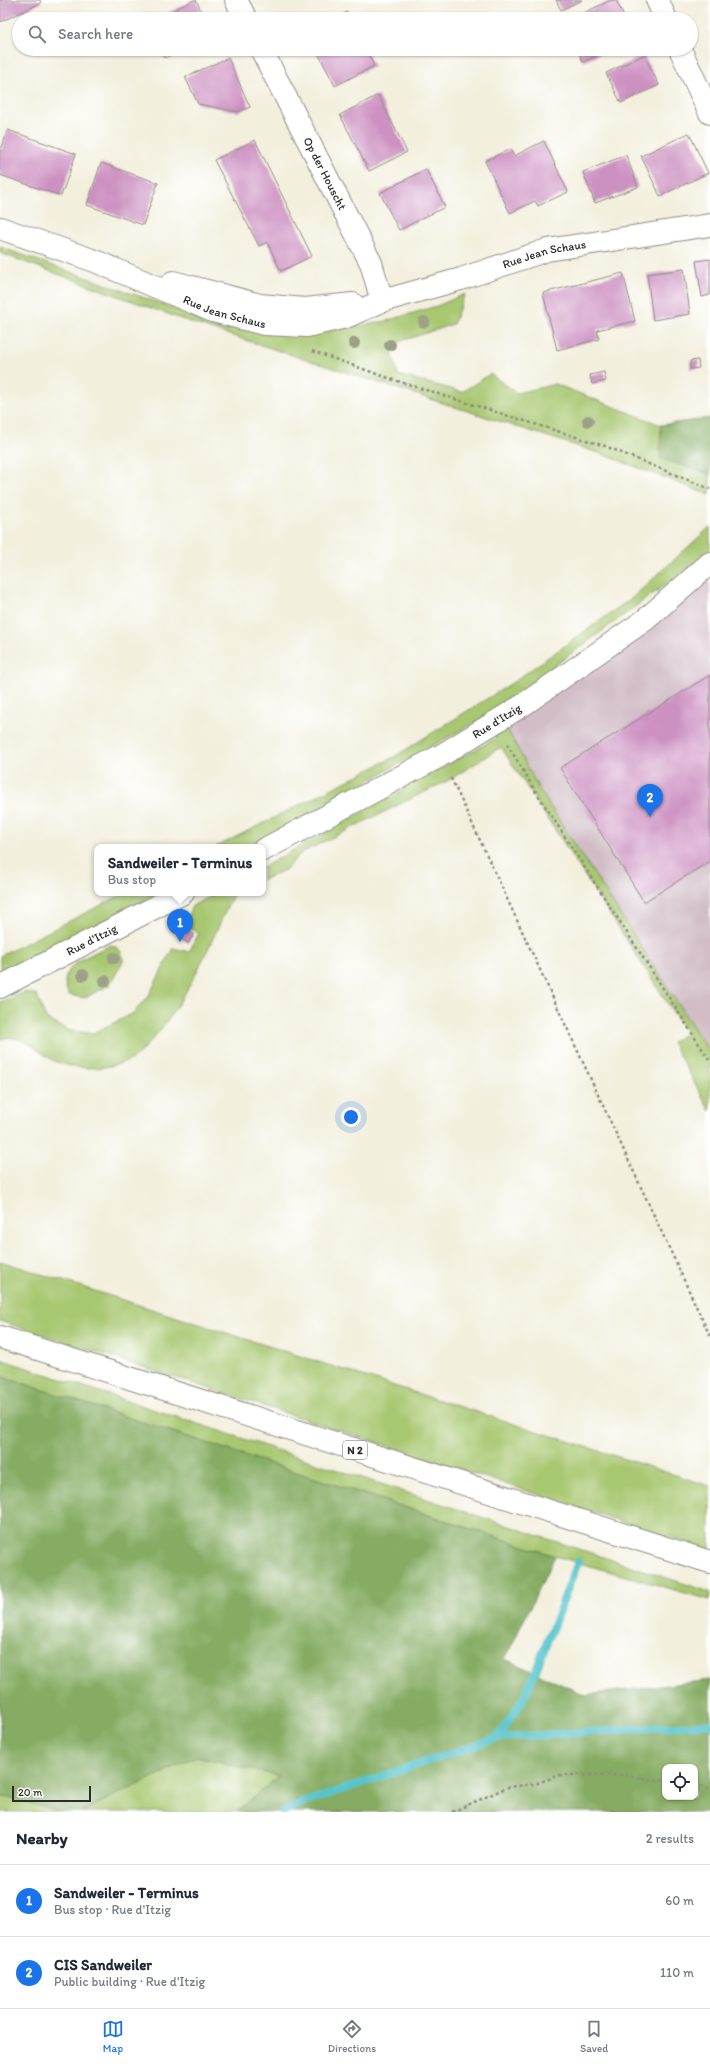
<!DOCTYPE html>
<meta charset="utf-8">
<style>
:root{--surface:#fff;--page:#f6f6f7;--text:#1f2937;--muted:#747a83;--line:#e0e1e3;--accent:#1a73e8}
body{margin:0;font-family:Itim,sans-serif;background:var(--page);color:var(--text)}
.controls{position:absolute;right:12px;bottom:12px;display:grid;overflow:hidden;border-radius:8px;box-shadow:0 1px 3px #0004}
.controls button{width:36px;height:36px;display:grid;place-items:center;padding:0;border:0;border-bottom:1px solid var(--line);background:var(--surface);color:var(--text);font:20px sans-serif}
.scale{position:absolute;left:12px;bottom:10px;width:79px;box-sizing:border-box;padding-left:4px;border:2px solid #2b2b2b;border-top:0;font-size:11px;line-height:14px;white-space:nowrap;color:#2b2b2b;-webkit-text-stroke:3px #fff;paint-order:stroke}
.you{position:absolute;left:351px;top:1117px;width:14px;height:14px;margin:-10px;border:3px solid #fff;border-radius:50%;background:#1a73e8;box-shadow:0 0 0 6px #1a73e833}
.badge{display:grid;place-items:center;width:26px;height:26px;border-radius:50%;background:var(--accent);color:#fff;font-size:13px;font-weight:700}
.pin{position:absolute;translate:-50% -33px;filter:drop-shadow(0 1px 2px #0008)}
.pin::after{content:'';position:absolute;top:21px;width:14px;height:12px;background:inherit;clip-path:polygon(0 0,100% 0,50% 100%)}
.popup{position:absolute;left:94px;top:844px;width:172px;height:52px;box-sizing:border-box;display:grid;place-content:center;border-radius:8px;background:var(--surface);filter:drop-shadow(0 1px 3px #0005);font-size:13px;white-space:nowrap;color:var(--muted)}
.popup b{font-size:15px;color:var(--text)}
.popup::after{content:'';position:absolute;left:50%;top:100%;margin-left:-8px;border:8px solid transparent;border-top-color:var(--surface)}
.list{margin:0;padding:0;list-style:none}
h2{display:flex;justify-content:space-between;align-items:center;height:52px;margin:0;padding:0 16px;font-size:17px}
h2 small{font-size:13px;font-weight:400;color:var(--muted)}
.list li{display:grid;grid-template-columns:26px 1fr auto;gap:12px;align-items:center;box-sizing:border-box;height:72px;padding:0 16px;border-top:1px solid var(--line)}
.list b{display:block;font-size:15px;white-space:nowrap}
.list p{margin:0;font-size:13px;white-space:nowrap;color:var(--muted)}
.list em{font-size:13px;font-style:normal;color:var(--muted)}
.icon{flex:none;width:22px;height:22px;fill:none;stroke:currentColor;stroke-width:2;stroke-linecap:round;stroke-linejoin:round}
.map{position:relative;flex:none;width:710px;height:1812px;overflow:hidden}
.search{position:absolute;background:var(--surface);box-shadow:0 1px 3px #0004;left:12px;right:12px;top:12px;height:44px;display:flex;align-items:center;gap:10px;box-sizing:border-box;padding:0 14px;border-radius:22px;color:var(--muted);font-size:15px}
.sheet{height:196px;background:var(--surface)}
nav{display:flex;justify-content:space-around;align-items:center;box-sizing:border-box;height:56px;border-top:1px solid var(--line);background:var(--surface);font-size:11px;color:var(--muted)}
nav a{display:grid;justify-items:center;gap:2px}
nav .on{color:var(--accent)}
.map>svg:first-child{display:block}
.industrial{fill:#d2bdc7}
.green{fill:#a7c76f;stroke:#69794d}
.forest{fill:#85ac62;stroke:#586c46;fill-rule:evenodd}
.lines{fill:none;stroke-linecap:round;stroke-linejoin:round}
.stream{stroke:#57c4cd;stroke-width:8}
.building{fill:#cc90c1}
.street-casing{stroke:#8f8d84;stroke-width:24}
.secondary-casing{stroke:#8f8d84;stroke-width:24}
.primary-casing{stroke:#8f8d84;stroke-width:24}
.path{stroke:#8f8d84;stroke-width:2.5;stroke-dasharray:3 3;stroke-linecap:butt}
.street{stroke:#fff;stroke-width:22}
.secondary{stroke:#fff;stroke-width:22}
.primary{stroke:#fff;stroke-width:22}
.tree{fill:#9da188}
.labels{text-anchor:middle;stroke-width:3;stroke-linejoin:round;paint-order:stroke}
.shield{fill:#fff;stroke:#6b6b6b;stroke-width:1}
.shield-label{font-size:11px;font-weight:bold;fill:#2b2b2b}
.street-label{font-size:12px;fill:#2b2b2b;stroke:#fff}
</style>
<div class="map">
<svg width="710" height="1812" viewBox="0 0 710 1812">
<rect width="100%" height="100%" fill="#fff"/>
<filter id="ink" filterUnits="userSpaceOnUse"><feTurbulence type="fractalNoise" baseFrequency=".025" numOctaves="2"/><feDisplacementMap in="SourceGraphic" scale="8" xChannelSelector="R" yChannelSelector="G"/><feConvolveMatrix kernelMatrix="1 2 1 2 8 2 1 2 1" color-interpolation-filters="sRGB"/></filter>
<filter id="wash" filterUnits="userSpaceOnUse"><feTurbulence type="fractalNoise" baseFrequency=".012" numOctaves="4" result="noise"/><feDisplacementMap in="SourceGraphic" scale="16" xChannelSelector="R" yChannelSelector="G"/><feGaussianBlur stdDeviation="0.9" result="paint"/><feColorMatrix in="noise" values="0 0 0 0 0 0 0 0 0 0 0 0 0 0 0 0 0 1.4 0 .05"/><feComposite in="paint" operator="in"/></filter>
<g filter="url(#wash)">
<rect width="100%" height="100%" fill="#f3efdd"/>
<polygon class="industrial" points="704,568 710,579 710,1053 539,789 502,719"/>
<g class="green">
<polygon points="0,247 213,322 304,333 349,328 386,321 437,306 465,294 453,324 390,345 398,375 462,392 490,374 517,393 555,384 661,425 660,458 710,474 710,495 599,453 195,324 0,253"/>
<polygon points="710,527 710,552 483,718 249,847 216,847 394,757 512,683 632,598"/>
<polygon points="502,719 539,789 710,1053 710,1111 672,1042 687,1033 501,747 451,779 301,853 285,870 263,880 263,867 496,738 489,727"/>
<polygon points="125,893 159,893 0,974 0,956"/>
<path d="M216,893h20l-3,2c-23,49 -48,111 -86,150 -4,4 -9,10 -13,13 -23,11 -50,13 -74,5 -22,-7 -32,-31 -60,-24v-37l26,-10 11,3 9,24 24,12 23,2 39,-19 16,-17 25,-49 16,4 10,-19 -15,-7 8,-20z"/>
<path d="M110,945c9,2 11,6 14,14l-14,26 -26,13 -15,-3c-16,-29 21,-39 41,-50z"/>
<polygon points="0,1261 710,1486 710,1550 0,1321"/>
<polygon points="0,1359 710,1592 710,1600 555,1556 0,1376"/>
<polygon points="197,1756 279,1776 236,1812 81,1812"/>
<polygon points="0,1795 62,1812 0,1812"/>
</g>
<g class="forest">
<polygon points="710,418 710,474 660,458 661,425"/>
<path d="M0,1376l555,180 -50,103 80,36 125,-15v132h-473l42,-36 -82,-20 -116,56h-19l-62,-17zM665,1767h30v30h-30z"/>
</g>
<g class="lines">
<g class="stream">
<polyline points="497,1738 710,1724"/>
<polyline points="283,1812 297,1805 497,1738 521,1703 535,1673 578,1562"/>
</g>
</g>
<g id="blocks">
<g class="building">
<polygon points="0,0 40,0 41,3 0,22"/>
<polygon points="194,0 196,0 205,19 155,19"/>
<polygon points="556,0 582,0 561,10"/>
<polygon points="611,0 616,0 625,19 571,19"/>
<polygon points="347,12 350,19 332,19"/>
<polygon points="160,49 185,49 165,58"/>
<polygon points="316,49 366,49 374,66 335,86"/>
<polygon points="577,49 611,49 583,62"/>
<polygon points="644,55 659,85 621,103 606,73"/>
<polygon points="228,58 250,107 238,112 198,104 185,77"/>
<polygon points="378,95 407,152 369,171 340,115"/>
<polygon points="8,130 76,154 61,196 0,175 0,152"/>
<polygon points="689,133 708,173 660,196 641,156"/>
<polygon points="255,140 312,256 281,271 267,242 259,246 214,160"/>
<polygon points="544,141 568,192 538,206 535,201 510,213 485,161 510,149 514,156"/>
<polygon points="626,155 638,187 595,203 583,172"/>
<polygon points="101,163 158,183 143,225 87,205"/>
<polygon points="426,169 445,207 399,230 380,193"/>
<polygon points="710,259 710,295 702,297 696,261"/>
<polygon points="684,269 690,314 653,320 647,274"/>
<polygon points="623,273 635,321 597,330 599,339 557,350 543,293"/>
<polygon points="698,360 699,368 690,369 690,361"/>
<polygon points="604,372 606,381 592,384 590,375"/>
<polygon points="710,675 710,861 644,902 560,768"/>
<polygon points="187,930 194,934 188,943 182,939"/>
</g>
</g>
</g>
<g filter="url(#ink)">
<use href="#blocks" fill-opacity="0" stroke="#8f8d84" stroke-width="1"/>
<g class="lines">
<g class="street-casing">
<g id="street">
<polyline points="236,0 246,19"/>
<polyline points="657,0 666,19"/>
<path id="s1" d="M261,49l110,214 11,38"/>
<polyline points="680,49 710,113"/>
<path id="s2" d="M0,228l95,33 118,50 51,13 43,2 39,-9 36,-16 79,-22 86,-29 163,-25"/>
<polyline points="173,282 260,305 305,309 353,304"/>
</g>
</g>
<g class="secondary-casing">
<g id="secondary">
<path id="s3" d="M263,850l177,-94 83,-51 122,-85 65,-57"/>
<path id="s4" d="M0,987l183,-94"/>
</g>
</g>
<g class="primary-casing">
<polyline id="primary" points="0,1337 710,1562"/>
</g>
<g class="path">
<polyline points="312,351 394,380 605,446 710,489"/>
<polyline points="507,744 536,792 710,1061"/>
<polyline points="451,778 710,1336"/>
<polyline points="695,1783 710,1790"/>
<polyline points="452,1812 508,1787 535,1784 560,1775 624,1775 654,1780 665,1780"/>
</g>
<use href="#street" class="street"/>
<use href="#secondary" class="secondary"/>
<use href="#primary" class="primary"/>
</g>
<g class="tree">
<circle cx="424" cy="322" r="6"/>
<circle cx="354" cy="343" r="6"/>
<circle cx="390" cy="345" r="6"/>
<circle cx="588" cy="421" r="6"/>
<circle cx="114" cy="958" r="6"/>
<circle cx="83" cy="975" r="6"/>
<circle cx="105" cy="981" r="6"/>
</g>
</g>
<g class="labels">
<rect class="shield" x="343" y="1441" width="24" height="18" rx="3"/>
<g class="shield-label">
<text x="355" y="1454">N 2</text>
</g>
<g class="street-label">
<text dy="4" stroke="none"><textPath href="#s1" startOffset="140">Op der Houscht</textPath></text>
<text dy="4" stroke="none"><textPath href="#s2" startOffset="573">Rue Jean Schaus</textPath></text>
<text dy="4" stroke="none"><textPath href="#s2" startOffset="240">Rue Jean Schaus</textPath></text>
<text dy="4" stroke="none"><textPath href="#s3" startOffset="267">Rue d'Itzig</textPath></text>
<text dy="4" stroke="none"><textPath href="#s4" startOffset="103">Rue d'Itzig</textPath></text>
</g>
</g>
</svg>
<div class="controls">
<button><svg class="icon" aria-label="locate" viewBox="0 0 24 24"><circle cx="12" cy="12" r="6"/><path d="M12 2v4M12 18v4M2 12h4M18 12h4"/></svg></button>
</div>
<div class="scale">20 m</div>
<div class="you"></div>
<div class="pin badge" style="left:180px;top:942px">1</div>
<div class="popup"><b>Sandweiler - Terminus</b>Bus stop</div>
<div class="pin badge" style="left:650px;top:817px">2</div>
<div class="search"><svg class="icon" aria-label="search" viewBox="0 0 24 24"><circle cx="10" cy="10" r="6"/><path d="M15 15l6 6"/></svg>Search here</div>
</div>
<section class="sheet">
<h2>Nearby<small>2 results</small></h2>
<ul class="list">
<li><span class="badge">1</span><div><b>Sandweiler - Terminus</b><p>Bus stop · Rue d'Itzig</p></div><em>60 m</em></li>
<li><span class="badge">2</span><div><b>CIS Sandweiler</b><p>Public building · Rue d'Itzig</p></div><em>110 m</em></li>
</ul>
</section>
<nav>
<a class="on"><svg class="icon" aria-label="map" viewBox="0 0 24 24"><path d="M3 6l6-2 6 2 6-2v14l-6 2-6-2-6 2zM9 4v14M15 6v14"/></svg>Map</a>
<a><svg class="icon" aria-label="directions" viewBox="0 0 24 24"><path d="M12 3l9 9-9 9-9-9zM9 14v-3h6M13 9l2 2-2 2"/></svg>Directions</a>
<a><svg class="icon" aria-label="saved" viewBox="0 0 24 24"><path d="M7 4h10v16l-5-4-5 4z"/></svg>Saved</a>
</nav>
